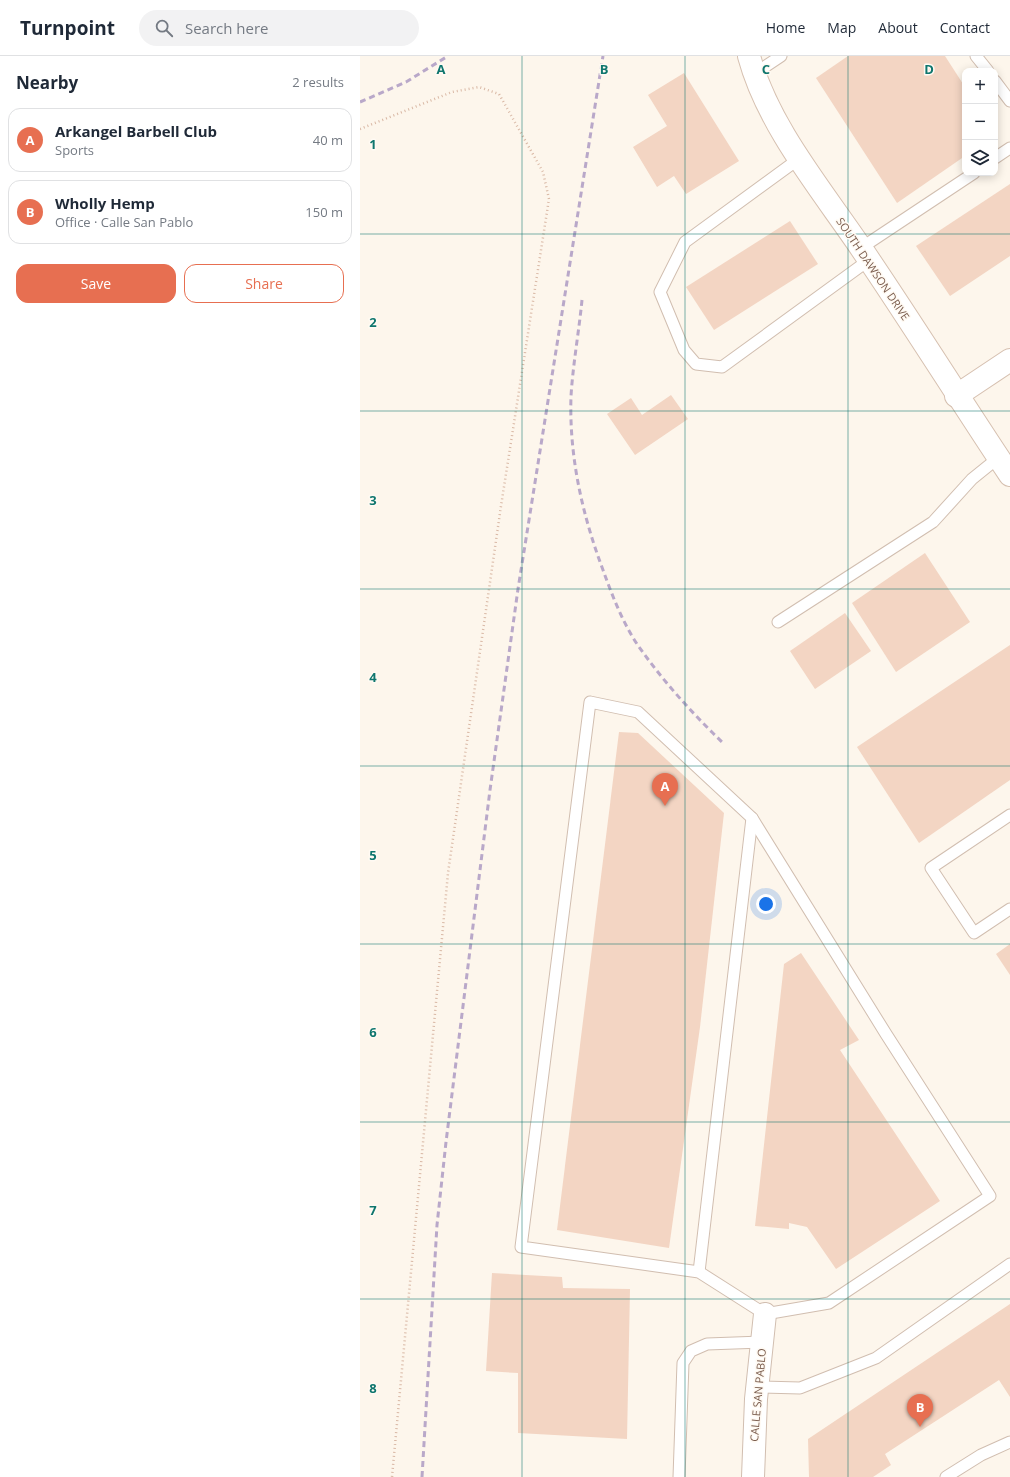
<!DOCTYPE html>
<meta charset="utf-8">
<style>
:root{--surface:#fff;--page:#f2f2f3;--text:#1f2937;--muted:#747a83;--line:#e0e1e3;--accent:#e76f51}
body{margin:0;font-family:"Open Sans",sans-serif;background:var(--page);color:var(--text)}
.controls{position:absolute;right:12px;top:12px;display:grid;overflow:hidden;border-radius:8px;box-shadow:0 2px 10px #0003}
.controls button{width:36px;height:36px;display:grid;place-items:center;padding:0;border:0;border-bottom:1px solid var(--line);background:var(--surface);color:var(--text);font:20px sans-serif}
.you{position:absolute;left:406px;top:848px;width:14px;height:14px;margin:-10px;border:3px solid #fff;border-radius:50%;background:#1a73e8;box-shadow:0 0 0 6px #1a73e833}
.badge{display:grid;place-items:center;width:26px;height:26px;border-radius:50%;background:var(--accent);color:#fff;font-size:13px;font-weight:700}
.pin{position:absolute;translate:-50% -33px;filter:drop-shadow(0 1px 2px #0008)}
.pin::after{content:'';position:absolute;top:21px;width:14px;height:12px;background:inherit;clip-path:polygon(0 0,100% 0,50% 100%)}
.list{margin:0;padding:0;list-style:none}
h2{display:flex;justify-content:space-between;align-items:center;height:52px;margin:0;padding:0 16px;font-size:17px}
h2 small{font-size:13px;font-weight:400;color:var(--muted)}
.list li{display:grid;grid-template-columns:26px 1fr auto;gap:12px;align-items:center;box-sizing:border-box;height:64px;margin:0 8px 8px;padding:0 8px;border:1px solid var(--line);border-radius:12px}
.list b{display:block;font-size:15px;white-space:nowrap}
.list p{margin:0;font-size:13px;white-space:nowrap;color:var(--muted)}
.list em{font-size:13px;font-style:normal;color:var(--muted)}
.actions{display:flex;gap:8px;padding:12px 16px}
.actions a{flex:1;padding:9px 0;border:1px solid var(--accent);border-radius:12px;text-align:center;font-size:14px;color:var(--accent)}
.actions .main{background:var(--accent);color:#fff}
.icon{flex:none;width:22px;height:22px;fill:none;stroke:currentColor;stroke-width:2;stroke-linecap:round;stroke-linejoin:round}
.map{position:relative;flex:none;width:650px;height:1421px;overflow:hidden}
header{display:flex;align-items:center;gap:24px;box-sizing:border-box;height:56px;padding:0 20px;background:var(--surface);border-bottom:1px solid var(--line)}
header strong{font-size:19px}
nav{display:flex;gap:22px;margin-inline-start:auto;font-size:14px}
.search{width:280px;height:36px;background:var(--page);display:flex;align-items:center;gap:10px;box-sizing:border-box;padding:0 14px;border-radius:22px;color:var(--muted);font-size:15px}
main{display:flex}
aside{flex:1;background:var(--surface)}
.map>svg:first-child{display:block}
.building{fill:#f3d5c3}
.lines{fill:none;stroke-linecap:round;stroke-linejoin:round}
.lane-casing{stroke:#d1beb0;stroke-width:13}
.street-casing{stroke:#d1beb0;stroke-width:24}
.secondary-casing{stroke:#d6c0b0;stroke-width:24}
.path{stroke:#d9b8a5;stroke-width:2.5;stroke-dasharray:1 3;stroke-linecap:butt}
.lane{stroke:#fff;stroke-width:11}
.street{stroke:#fff;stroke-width:22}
.secondary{stroke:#fff;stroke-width:22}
.rail{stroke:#b9a8c9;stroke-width:3;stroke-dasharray:6 4;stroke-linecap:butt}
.grid{fill:none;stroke:#0f766e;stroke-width:1;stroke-opacity:0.55}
.labels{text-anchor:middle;stroke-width:3;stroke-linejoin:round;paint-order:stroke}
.street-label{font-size:11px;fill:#7a5c4d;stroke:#fffaf3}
.grid-label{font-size:13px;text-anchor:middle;font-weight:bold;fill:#0f766e;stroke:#fffaf3;stroke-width:3;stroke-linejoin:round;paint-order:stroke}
</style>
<header>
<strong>Turnpoint</strong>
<div class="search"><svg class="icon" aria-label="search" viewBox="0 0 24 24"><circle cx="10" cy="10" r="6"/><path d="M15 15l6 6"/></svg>Search here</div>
<nav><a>Home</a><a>Map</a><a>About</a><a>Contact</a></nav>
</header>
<main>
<aside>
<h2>Nearby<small>2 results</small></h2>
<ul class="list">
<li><span class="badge">A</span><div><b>Arkangel Barbell Club</b><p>Sports</p></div><em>40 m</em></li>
<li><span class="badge">B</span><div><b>Wholly Hemp</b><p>Office · Calle San Pablo</p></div><em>150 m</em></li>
</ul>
<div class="actions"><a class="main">Save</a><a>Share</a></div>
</aside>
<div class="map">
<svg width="650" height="1421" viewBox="0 0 650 1421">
<rect width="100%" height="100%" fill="#fdf6ec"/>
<g class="building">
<polygon points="488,0 585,0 605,31 605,100 537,147 456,22"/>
<polygon points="324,17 379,105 326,138 314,120 297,131 273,91 307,70 288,39"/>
<polygon points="650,128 650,200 590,240 556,190"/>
<polygon points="430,165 458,208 354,274 326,231"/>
<polygon points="311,339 328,363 275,399 247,358 271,342 282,359"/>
<polygon points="565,497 610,566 536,616 492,547"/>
<polygon points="485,557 511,595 455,633 430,595"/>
<polygon points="650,589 650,724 559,787 497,691"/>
<polygon points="259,676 278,677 364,757 340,971 309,1192 197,1174"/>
<polygon points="650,888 650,919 636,898"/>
<polygon points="441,897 499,984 480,994 580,1145 476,1213 447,1171 429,1167 429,1173 395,1170 424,908"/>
<polygon points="132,1217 202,1221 203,1232 270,1233 267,1383 158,1377 158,1317 126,1315"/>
<polygon points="650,1248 650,1341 639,1324 525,1398 531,1409 513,1421 449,1421 448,1383"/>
</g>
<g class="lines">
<g class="lane-casing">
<g id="lane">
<polyline points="616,0 628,15"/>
<polyline points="394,18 421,0"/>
<polyline points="635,25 650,45"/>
<polyline points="440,102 325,186 300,236 324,294 336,308 362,311 509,204"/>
<polyline points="635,102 650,92"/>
<polyline points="501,192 614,117"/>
<polyline points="418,566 573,466 612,423 638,402"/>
<polygon points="230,646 278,656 392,762 526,978 630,1140 469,1247 405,1258 339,1216 161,1191"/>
<polyline points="650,759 571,812 614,877 650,853"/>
<polyline points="339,1216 392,762"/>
<polyline points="398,1331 440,1332 516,1302 650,1208"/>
<polyline points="319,1421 323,1307 331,1295 347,1288 402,1286"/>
<polyline points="586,1421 621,1399 650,1386"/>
</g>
</g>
<g class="street-casing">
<polyline id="street" points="393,1421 396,1343 405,1258"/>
</g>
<g class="secondary-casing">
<g id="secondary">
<path d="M389,0c19,70 72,133 112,192 51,75 99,152 149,227"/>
<polyline points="596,340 650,304"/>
</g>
</g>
<polyline class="path" points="0,73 92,36 119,31 139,38 183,116 189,143 141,450 88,817 32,1421"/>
<use href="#lane" class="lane"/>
<use href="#street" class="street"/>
<use href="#secondary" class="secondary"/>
<g class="rail">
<polyline points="0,46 46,26 88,0"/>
<path d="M222,244c-3,31 -9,64 -11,96 -2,60 11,118 32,174 9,25 19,51 34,74 25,36 54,68 85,98"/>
<polyline points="62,1421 77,1169 86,1086 130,734 158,533 243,0"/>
</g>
</g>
<path class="grid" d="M162,0v1421M325,0v1421M488,0v1421M0,178h650M0,355h650M0,533h650M0,710h650M0,888h650M0,1066h650M0,1243h650"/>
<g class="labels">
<g class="street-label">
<text transform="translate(513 213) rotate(56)" y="4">SOUTH DAWSON DRIVE</text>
<text transform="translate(398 1339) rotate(-85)" y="4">CALLE SAN PABLO</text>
</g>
</g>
<g class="grid-label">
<text x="81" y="18">A</text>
<text x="244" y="18">B</text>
<text x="406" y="18">C</text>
<text x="569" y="18">D</text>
<text x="13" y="93">1</text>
<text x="13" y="271">2</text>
<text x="13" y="449">3</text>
<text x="13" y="626">4</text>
<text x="13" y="804">5</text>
<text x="13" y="981">6</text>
<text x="13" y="1159">7</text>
<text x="13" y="1337">8</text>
</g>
</svg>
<div class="controls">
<button>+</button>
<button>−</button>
<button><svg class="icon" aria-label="layers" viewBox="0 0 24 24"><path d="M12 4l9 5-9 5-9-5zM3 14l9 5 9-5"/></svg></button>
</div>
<div class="you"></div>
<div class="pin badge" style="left:305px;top:750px">A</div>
<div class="pin badge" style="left:560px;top:1371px">B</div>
</div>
</main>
